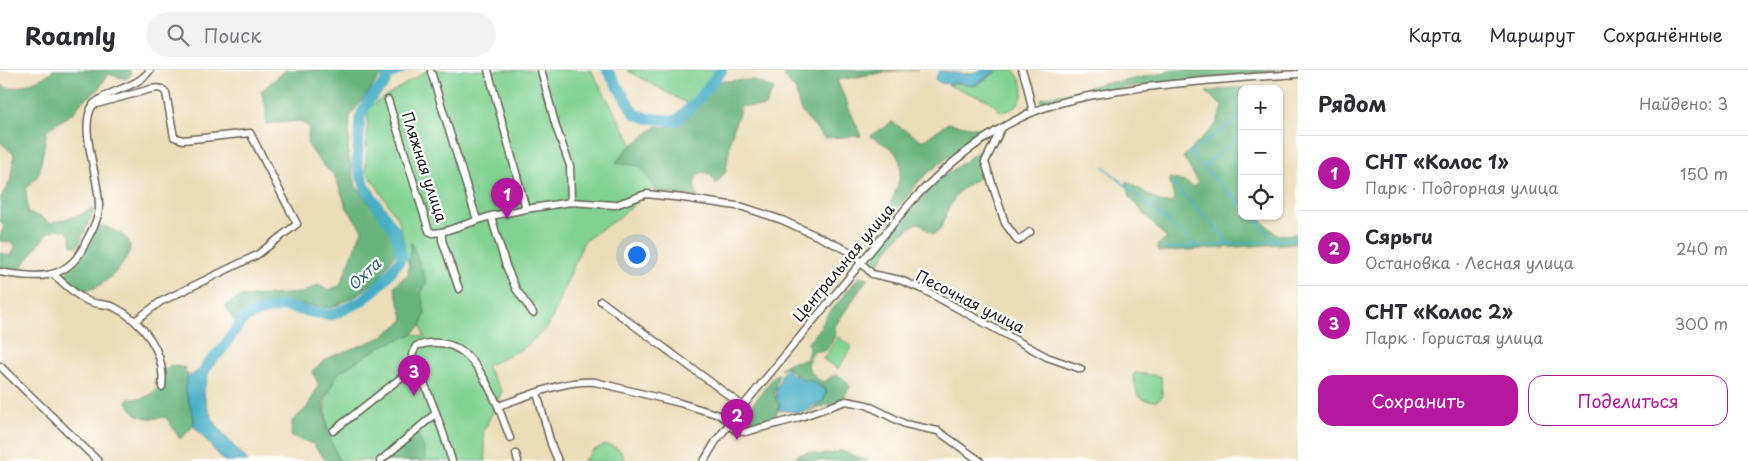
<!DOCTYPE html>
<html lang="ru">
<meta charset="utf-8">
<style>
:root{--surface:#fff;--page:#f2f2f3;--text:#2b2b33;--muted:#7c7c81;--line:#e1e1e2;--accent:#b5179e}
body{margin:0;font-family:"Playpen Sans",sans-serif;background:var(--page);color:var(--text)}
.controls{position:absolute;right:15px;top:15px;display:grid;overflow:hidden;border-radius:10px;box-shadow:0 1px 4px #0004}
.controls button{width:45px;height:45px;display:grid;place-items:center;padding:0;border:0;border-bottom:1px solid var(--line);background:var(--surface);color:var(--text);font:25px sans-serif}
.you{position:absolute;left:636px;top:184px;width:18px;height:18px;margin:-12px;border:4px solid #fff;border-radius:50%;background:#1a73e8;box-shadow:0 0 0 8px #1a73e833}
.badge{display:grid;place-items:center;width:32px;height:32px;border-radius:50%;background:var(--accent);color:#fff;font-size:16px;font-weight:700}
.pin{position:absolute;translate:-50% -41px;filter:drop-shadow(0 1px 2px #0008)}
.pin::after{content:'';position:absolute;top:26px;width:18px;height:15px;background:inherit;clip-path:polygon(0 0,100% 0,50% 100%)}
.list{margin:0;padding:0;list-style:none}
h2{display:flex;justify-content:space-between;align-items:center;height:65px;margin:0;padding:0 20px;font-size:21px}
h2 small{font-size:16px;font-weight:400;color:var(--muted)}
.list li{display:grid;grid-template-columns:32px 1fr auto;gap:15px;align-items:center;box-sizing:border-box;height:75px;padding:0 20px;border-top:1px solid var(--line)}
.list b{display:block;font-size:19px;white-space:nowrap}
.list p{margin:0;font-size:16px;white-space:nowrap;color:var(--muted)}
.list em{font-size:16px;font-style:normal;color:var(--muted)}
.actions{display:flex;gap:10px;padding:15px 20px}
.actions a{flex:1;padding:11px 0;border:1px solid var(--accent);border-radius:15px;text-align:center;font-size:18px;color:var(--accent)}
.actions .main{background:var(--accent);color:#fff}
.icon{flex:none;width:28px;height:28px;fill:none;stroke:currentColor;stroke-width:2;stroke-linecap:round;stroke-linejoin:round}
.map{position:relative;flex:none;width:1298px;height:391px;overflow:hidden}
header{display:flex;align-items:center;gap:30px;box-sizing:border-box;height:70px;padding:0 25px;background:var(--surface);border-bottom:1px solid var(--line)}
header strong{font-size:24px}
nav{display:flex;gap:28px;margin-inline-start:auto;font-size:18px}
.search{width:350px;height:45px;background:var(--page);display:flex;align-items:center;gap:12px;box-sizing:border-box;padding:0 18px;border-radius:28px;color:var(--muted);font-size:19px}
main{display:flex}
aside{flex:1;background:var(--surface)}
.map>svg:first-child{display:block}
.green{fill:#81d292;stroke:#4e7757}
.forest{fill:#68b47c;stroke:#42684c}
.water{fill:#46aec5;stroke:#316570}
.lines{fill:none;stroke-linecap:round;stroke-linejoin:round}
.stream{stroke:#46aec5;stroke-width:2}
.river{stroke:#46aec5;stroke-width:11}
.minor-casing{stroke:#656053;stroke-width:9}
.minor{stroke:#fff;stroke-width:6}
.labels{text-anchor:middle;stroke-width:4.5;stroke-linejoin:round;paint-order:stroke}
.street-label{font-size:15px;fill:#1c1c1c;stroke:#fff}
.water-label{font-size:16px;font-style:italic;fill:#316570;stroke:#fff}
</style>
<header>
<strong>Roamly</strong>
<div class="search"><svg class="icon" aria-label="search" viewBox="0 0 24 24"><circle cx="10" cy="10" r="6"/><path d="M15 15l6 6"/></svg>Поиск</div>
<nav><a>Карта</a><a>Маршрут</a><a>Сохранённые</a></nav>
</header>
<main>
<div class="map">
<svg width="1298" height="391" viewBox="0 0 1298 391">
<rect width="100%" height="100%" fill="#fff"/>
<filter id="ink" filterUnits="userSpaceOnUse"><feTurbulence type="fractalNoise" baseFrequency=".02" numOctaves="2"/><feDisplacementMap in="SourceGraphic" scale="10" xChannelSelector="R" yChannelSelector="G"/><feConvolveMatrix kernelMatrix="1 2 1 2 8 2 1 2 1" color-interpolation-filters="sRGB"/></filter>
<filter id="wash" filterUnits="userSpaceOnUse"><feTurbulence type="fractalNoise" baseFrequency=".0096" numOctaves="4" result="noise"/><feDisplacementMap in="SourceGraphic" scale="20" xChannelSelector="R" yChannelSelector="G"/><feGaussianBlur stdDeviation="1.12" result="paint"/><feColorMatrix in="noise" values="0 0 0 0 0 0 0 0 0 0 0 0 0 0 0 0 0 1.4 0 .05"/><feComposite in="paint" operator="in"/></filter>
<g filter="url(#wash)">
<rect width="100%" height="100%" fill="#ecddb9"/>
<g class="green">
<polygon points="427,0 591,0 656,116 620,147 584,171 548,257 524,278 486,296 502,321 483,363 486,391 339,391 328,364 325,331 338,303 381,276 413,264 424,267 399,151 366,100 368,38"/>
<polygon points="627,0 719,0 688,34"/>
<path d="M996,0h18c3,4 7,10 8,14 4,15 -6,27 -21,28l-13,-12 -40,-15 9,-2 18,3 22,-14z"/>
<polygon points="838,267 852,276 838,299 823,289"/>
<polygon points="1135,303 1161,306 1162,327 1156,331 1146,330 1138,326 1133,307"/>
<path d="M605,375c12,1 17,5 20,16h-43l7,-5 3,-5z"/>
</g>
<g class="forest">
<path d="M53,0h77l1,5 -5,4 -18,-5 -9,15 -9,7 -7,4 -9,12 -27,18 -8,44 -13,15 2,25 11,2 11,7 30,-8 11,-6 3,2 -16,35h-6l-2,-10 -3,-5 -10,-2 -10,4 -28,38 -19,-4v-14l11,3 5,-10 -5,-4 -11,-1v-5l4,-9 -4,-6v-23l10,-16 4,-28 -14,-12v-57c2,0 6,3 7,3 12,1 39,-10 46,-18z"/>
<polygon points="286,0 389,0 380,7 350,46 348,84 356,116 392,164 396,183 378,209 358,225 331,238 284,233 262,237 234,251 225,235 240,227 302,223 318,215 327,220 340,216 362,160 347,138 335,106 320,92 307,73 309,57 299,51 266,54 266,37 261,21"/>
<polygon points="787,0 918,0 892,1 837,10 861,66 824,68 800,40 796,21 784,6"/>
<polygon points="1170,0 1280,0 1104,20 1045,35 1041,33 1042,28 1083,19 1102,13 1124,11 1164,3"/>
<path d="M753,10l21,9 -10,18 -23,-1 -10,31 -5,34 -10,13c-7,-21 -30,-11 -18,12l-1,1 -44,-5 3,-4 -16,-22 -24,-3 10,-13 31,-24c22,5 35,-12 47,-28 5,-6 11,-12 16,-17z"/>
<polygon points="1231,18 1265,18 1242,19 1242,75 1237,81 1240,96 1242,95 1242,146 1257,146 1277,165 1298,164 1298,173 1159,182 1157,175 1167,169 1130,128 1126,111 1162,133 1175,132 1169,108 1185,112 1194,117 1198,112 1183,87 1216,54 1223,37 1206,22"/>
<path d="M892,52l31,19 25,-18 34,6 -61,50 -37,47 -5,-3c10,-16 28,-47 19,-66 -4,-9 -20,-16 -28,-21z"/>
<path d="M991,72l-8,17v16l-25,17 -11,19 -6,17 -8,7 -12,-11 -4,-1c-13,8 -26,20 -34,34 -3,6 -5,11 -10,16l-3,-9 22,-32 32,-37 16,-16z"/>
<path d="M101,156c5,0 7,2 11,4 7,2 19,8 18,18 -2,16 -31,45 -48,42 -7,-2 -12,-10 -17,-15v-2l14,-13 14,-28z"/>
<polygon points="411,172 427,213 421,223 425,242 421,256 413,264 381,276 338,303 323,331 328,363 339,391 326,391 313,374 291,366 292,351 306,339 319,315 312,301 328,288 380,268 404,250 394,216 408,204"/>
<path d="M860,206l8,2 -33,48 1,6 -4,10 -6,8 -6,2 -4,-2 -3,2 -6,12c4,8 8,15 16,18 3,-1 5,-3 8,-5 8,-5 15,3 19,10l-8,13 -34,12c9,-8 19,-8 18,-23l-18,-10 -4,2 -5,-6h-5l-5,-8 -9,1 11,-6 15,-2 3,-10 -1,-7 10,-12 8,-14z"/>
<path d="M170,295l16,3 -2,3 4,3 -3,15 9,29v8l-14,13 -14,-22c-17,3 -34,2 -39,-17l3,-2c10,3 23,-2 29,-12 5,-9 1,-13 11,-21z"/>
<path d="M776,304h3c-3,11 -8,20 0,31l-5,16 -20,4 -12,-3 -1,-3z"/>
<polygon points="417,362 423,376 425,388 423,391 392,391 390,387"/>
<polygon points="840,380 867,391 794,391 798,385 810,382 819,385 836,383"/>
</g>
<g class="water">
<path d="M981,0h14l1,1 -22,15c-5,-1 -10,-2 -16,-3 -8,-1 -16,4 -23,-4l4,-8c18,0 22,7 42,-1z"/>
<path d="M207,295c0,5 2,11 0,16 -1,4 -4,6 -3,11 3,30 25,48 44,69h-24l-30,-35v-8l-9,-29 2,-11z"/>
<path d="M788,298l3,7 7,1 6,5 4,-2 12,8 5,1 1,5 -3,9 -9,3 -10,8 -26,-3 2,-5 -3,-5 -1,-12c6,-7 3,-16 12,-20z"/>
</g>
<g class="lines">
<g class="stream">
<polyline points="1242,46 1190,83 1242,136"/>
<polyline points="1104,97 1198,177"/>
<polyline points="1203,97 1242,64"/>
<polyline points="1172,113 1231,174"/>
<polyline points="1252,146 1277,171"/>
<polyline points="1162,179 1298,169"/>
</g>
<g class="river">
<polyline points="607,0 635,44 647,48 676,51 696,32 722,0"/>
<polyline points="201,309 207,295 223,278 243,249 261,241 284,236 310,242 332,245 362,231 383,212 402,187 395,161 366,119 357,94 360,47 369,30 385,13 387,7 390,4 400,0"/>
</g>
</g>
</g>
<g filter="url(#ink)">
<g class="lines">
<g class="minor-casing">
<g id="minor">
<polyline points="488,0 526,139"/>
<polyline points="541,0 556,57 570,96 571,132"/>
<path d="M1022,0c6,14 7,28 11,42"/>
<polyline points="431,2 477,150"/>
<polyline points="388,30 429,161 433,163 442,162 491,146 526,139 571,132 615,135 646,124 683,128 743,137 782,150 830,172 851,182 872,204 900,210 924,220 1047,287 1081,299"/>
<path d="M93,35l58,-16c6,-1 11,-2 15,4l8,44 9,3 67,-7 47,91 -40,31 -97,47 -25,19"/>
<polyline points="1001,59 985,92 1005,153 1018,171 1030,162"/>
<polyline points="491,146 506,196 516,219 533,243"/>
<polyline points="442,162 442,170 459,219"/>
<path d="M0,202c33,6 65,10 83,-24 5,-12 15,-25 16,-39 2,-28 -22,-81 -6,-104 2,-3 6,-5 9,-7 15,-10 37,-12 48,-28"/>
<path d="M54,205c10,8 19,18 30,24 8,6 20,4 30,8 30,15 52,46 48,80"/>
<polyline points="601,231 743,336"/>
<polyline points="0,296 98,391"/>
<polyline points="537,323 551,374 558,391"/>
<polyline points="498,336 510,368"/>
<polyline points="729,355 735,360 745,362 795,349 846,331 867,335 905,354 938,361 980,391"/>
<polyline points="333,361 417,295"/>
<polyline points="516,384 518,391"/>
<polyline points="380,391 436,343"/>
<path d="M452,391c-11,-37 -24,-71 -40,-106l4,-9c47,-15 65,24 82,60 31,-10 64,-26 97,-24l85,21 39,12 12,7"/>
<path d="M704,391l12,-20 27,-35 168,-204c35,-37 75,-70 122,-90 32,-13 65,-18 99,-23 55,-8 111,-11 166,-15"/>
</g>
</g>
<use href="#minor" class="minor"/>
</g>
</g>
<g class="labels">
<g class="street-label">
<text transform="translate(424 97) rotate(72)" y="5">Пляжная улица</text>
<text transform="translate(844 193) rotate(-50)" y="5">Центральная улица</text>
<text transform="translate(970 232) rotate(27)" y="5">Песочная улица</text>
</g>
<g class="water-label">
<text transform="translate(364 204) rotate(-43)" y="6">Охта</text>
</g>
</g>
</svg>
<div class="controls">
<button>+</button>
<button>−</button>
<button><svg class="icon" aria-label="locate" viewBox="0 0 24 24"><circle cx="12" cy="12" r="6"/><path d="M12 2v4M12 18v4M2 12h4M18 12h4"/></svg></button>
</div>
<div class="you"></div>
<div class="pin badge" style="left:507px;top:149px">1</div>
<div class="pin badge" style="left:737px;top:370px">2</div>
<div class="pin badge" style="left:414px;top:326px">3</div>
</div>
<aside>
<h2>Рядом<small>Найдено: 3</small></h2>
<ul class="list">
<li><span class="badge">1</span><div><b>СНТ «Колос 1»</b><p>Парк · Подгорная улица</p></div><em>150 m</em></li>
<li><span class="badge">2</span><div><b>Сярьги</b><p>Остановка · Лесная улица</p></div><em>240 m</em></li>
<li><span class="badge">3</span><div><b>СНТ «Колос 2»</b><p>Парк · Гористая улица</p></div><em>300 m</em></li>
</ul>
<div class="actions"><a class="main">Сохранить</a><a>Поделиться</a></div>
</aside>
</main>
